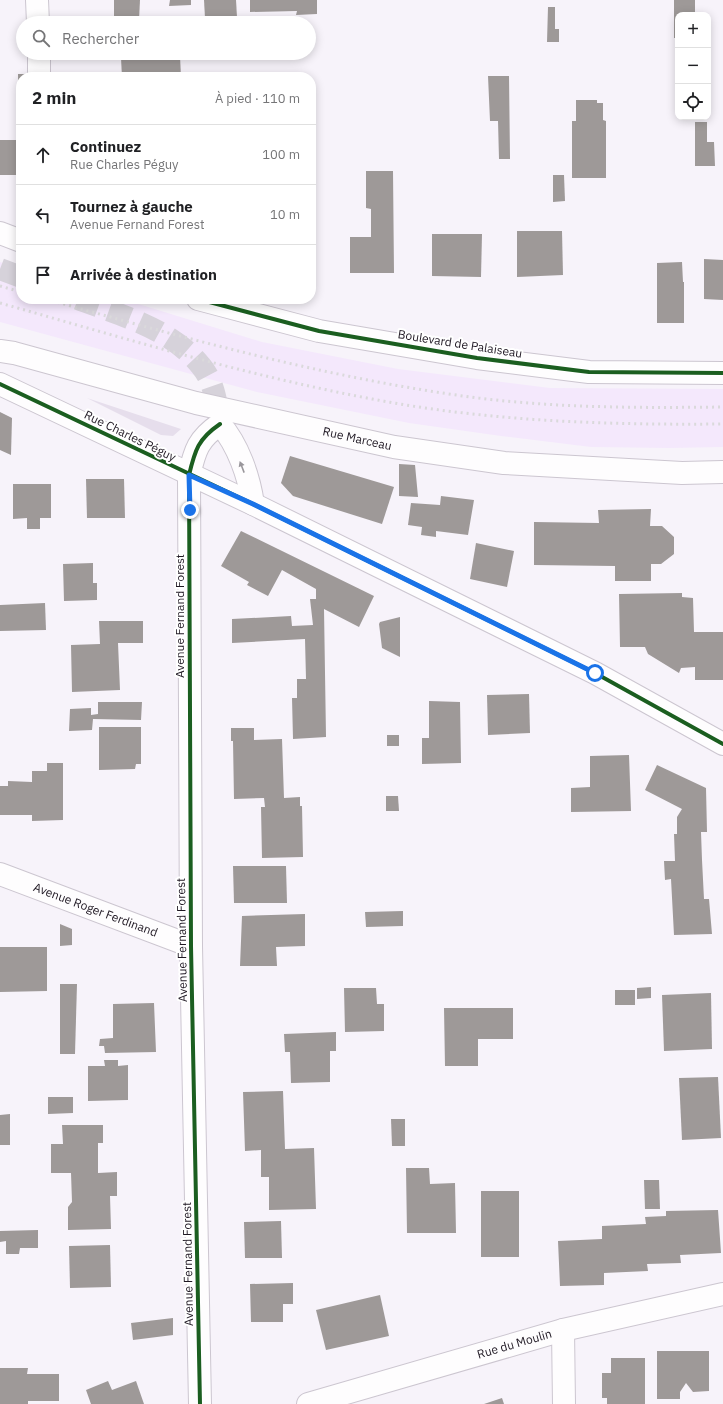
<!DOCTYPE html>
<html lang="fr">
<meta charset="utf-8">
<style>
:root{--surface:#fff;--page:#f6f6f6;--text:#202124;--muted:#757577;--line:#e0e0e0}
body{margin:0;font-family:"IBM Plex Sans",sans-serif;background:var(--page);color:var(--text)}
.controls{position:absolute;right:12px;top:12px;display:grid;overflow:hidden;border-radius:8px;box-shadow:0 2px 10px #0003}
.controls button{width:36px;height:36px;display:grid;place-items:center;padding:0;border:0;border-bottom:1px solid var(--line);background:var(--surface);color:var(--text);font:20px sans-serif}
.stop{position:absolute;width:12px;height:12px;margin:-9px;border:3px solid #1a73e8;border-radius:50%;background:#fff}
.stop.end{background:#1a73e8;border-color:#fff;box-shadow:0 1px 4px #0008}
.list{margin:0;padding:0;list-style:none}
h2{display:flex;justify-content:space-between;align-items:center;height:52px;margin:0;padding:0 16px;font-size:17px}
h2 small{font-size:13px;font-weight:400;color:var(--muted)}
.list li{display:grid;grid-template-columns:26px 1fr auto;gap:12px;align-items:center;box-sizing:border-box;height:60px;padding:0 16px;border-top:1px solid var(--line)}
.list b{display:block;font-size:15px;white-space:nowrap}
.list p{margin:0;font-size:13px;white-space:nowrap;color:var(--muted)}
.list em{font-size:13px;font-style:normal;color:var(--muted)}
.icon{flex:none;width:22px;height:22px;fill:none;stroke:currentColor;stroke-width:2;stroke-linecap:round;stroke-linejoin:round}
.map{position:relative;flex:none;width:723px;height:1404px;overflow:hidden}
.search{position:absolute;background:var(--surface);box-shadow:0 2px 10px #0003;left:16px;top:16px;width:300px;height:44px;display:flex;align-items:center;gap:10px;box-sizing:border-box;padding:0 14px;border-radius:22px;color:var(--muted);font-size:15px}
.panel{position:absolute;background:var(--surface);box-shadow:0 2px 10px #0003;left:16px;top:72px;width:300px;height:232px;border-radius:16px}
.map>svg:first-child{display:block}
.built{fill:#f4e8fc}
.green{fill:#e6deec}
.building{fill:#9e9998}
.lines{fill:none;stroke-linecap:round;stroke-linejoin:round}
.tertiary-tunnel{stroke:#d6d2da;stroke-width:22;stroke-dasharray:22 11;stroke-linecap:butt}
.minor-casing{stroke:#ccc6d0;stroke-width:24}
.tertiary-casing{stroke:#ccc6d0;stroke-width:24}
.minor{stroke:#fefdfe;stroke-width:22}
.tertiary{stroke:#fefdfe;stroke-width:22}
.rail{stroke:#dad9db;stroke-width:3;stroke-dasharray:2 4;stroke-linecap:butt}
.cycleway-casing{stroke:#fff;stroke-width:6}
.cycleway{stroke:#1b5e20;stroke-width:4}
.oneway{fill:#99969b}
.route{stroke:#1a73e8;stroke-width:5}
.labels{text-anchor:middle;stroke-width:4;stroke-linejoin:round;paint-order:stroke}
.street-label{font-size:12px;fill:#1e1722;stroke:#fff}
</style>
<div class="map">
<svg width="723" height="1404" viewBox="0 0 723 1404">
<rect width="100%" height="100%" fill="#f7f3fa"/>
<polygon class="built" points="0,262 21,268 21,299 122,299 262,342 398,369 550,388 723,389 723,447 669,448 591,447 501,436 409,423 257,392 0,322"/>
<polygon class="green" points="87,398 181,429 173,436 161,435"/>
<g class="building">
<polygon points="114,0 140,0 139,20 114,19"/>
<polygon points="170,0 191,0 191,5 169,6"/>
<polygon points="204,0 236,0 237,17 205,18"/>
<polygon points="250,0 317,0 317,14 296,15 297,11 250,12"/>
<polygon points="674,0 695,0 695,15 678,15 678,38 674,38"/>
<polygon points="548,7 555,7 555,29 559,29 559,42 547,42"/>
<polygon points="180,56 181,77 122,77 121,58"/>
<polygon points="18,74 33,74 33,77 21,77 21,175 0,175 0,140 19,140"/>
<polygon points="488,76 509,76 510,159 499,159 498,121 490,121"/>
<polygon points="576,100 597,100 597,103 603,103 603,120 606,121 606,178 572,178 572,121 576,121"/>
<polygon points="695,122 707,122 707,142 714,142 715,166 695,166"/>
<polygon points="366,171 393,171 394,273 350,273 350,237 371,237 371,209 366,208"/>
<polygon points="553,175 564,175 565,201 553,202"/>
<polygon points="517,231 562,231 563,275 517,277"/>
<polygon points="432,234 482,234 481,277 432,276"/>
<polygon points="704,259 723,260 723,300 704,299"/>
<polygon points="682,262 683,282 684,282 684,323 657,323 657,263"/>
<polygon points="0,412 12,418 11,455 0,450"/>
<polygon points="290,456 394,487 382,524 293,496 281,483"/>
<polygon points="399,464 415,465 418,497 399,496"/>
<polygon points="86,479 124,479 125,518 87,518"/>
<polygon points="13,484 51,484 51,518 40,518 40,529 27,529 27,518 13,519"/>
<polygon points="441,496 474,500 468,535 436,531 436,537 421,535 422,527 408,525 411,503 440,505"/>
<polygon points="651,509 650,526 662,526 674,537 674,554 661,564 651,564 651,581 615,581 615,566 534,565 534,522 599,523 598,510"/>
<polygon points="241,531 374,596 359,627 324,609 326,737 293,739 292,698 297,698 297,679 306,679 305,639 232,643 232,619 291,616 292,626 313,625 310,599 316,599 316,589 282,570 268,596 247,585 249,582 221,566"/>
<polygon points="476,543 514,551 507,587 470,579"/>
<polygon points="93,563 93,583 97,583 97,600 64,601 63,564"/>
<polygon points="682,593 682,597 693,598 694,632 723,632 723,680 695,680 695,667 681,668 679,673 648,654 645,647 620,647 619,594"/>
<polygon points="45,603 46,630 0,631 0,605"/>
<polygon points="400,617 400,657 382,648 379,624 380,622"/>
<polygon points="99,621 143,621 143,643 118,643 120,690 72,692 71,645 100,644"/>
<polygon points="529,694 530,733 488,735 487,695"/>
<polygon points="429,701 460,702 461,763 422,764 422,738 429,738"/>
<polygon points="98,702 142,702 141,720 93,719 92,730 69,731 70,709 91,708 91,715 98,714"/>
<polygon points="99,727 141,727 141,764 136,764 135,769 99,770"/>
<polygon points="231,728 254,728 254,740 282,739 284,798 300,797 300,806 302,806 303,857 262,858 261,807 265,807 264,798 234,799 233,741 231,741"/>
<rect x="387" y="735" width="12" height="11"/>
<polygon points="629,755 631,811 571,812 571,788 590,787 590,756"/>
<polygon points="47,763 63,763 63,820 32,821 32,815 0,815 0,786 8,786 8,781 32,782 32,771 47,771"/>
<polygon points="657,765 706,788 707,832 701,832 702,860 704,899 709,899 712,934 674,935 671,879 665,880 664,861 675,861 674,834 677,834 677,817 682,809 645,790"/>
<polygon points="386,796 398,796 399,811 386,811"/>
<polygon points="233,866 286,866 287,903 234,903"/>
<polygon points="403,911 403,926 366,927 365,912"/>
<polygon points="305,914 305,946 276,947 277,966 240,966 242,916"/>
<polygon points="60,924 72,929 72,945 60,946"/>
<polygon points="0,947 47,947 47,991 0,992"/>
<polygon points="60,984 77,984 75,1054 60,1054"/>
<polygon points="651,987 651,998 637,999 637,988"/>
<polygon points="344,988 376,988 377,1004 384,1004 384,1031 345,1032"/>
<rect x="615" y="990" width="20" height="15"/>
<polygon points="711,993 712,1049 664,1051 662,995"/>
<polygon points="154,1003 156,1052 105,1053 104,1046 99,1046 100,1039 113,1038 113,1004"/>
<polygon points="444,1008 513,1008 513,1039 478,1039 478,1066 445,1066"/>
<polygon points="336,1032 336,1051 330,1051 330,1082 291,1083 290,1052 285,1052 284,1034"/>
<polygon points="104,1060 118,1060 118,1066 128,1065 128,1100 88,1101 88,1066 105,1066"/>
<polygon points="718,1077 721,1138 682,1140 679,1078"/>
<polygon points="283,1091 285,1149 314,1148 316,1209 269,1210 269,1177 261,1177 261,1150 245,1151 243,1092"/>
<polygon points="48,1097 73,1097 73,1113 48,1114"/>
<polygon points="10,1114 10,1145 0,1145 0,1115"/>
<polygon points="391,1119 405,1119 405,1146 392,1146"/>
<polygon points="62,1125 103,1125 103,1143 98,1143 98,1173 117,1172 117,1196 110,1196 111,1229 68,1230 68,1207 72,1202 71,1173 51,1173 51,1144 63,1144"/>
<polygon points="406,1168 429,1168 430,1184 455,1183 456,1233 407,1233"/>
<polygon points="644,1180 659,1180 660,1209 645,1209"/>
<rect x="481" y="1191" width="38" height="66"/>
<polygon points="718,1210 721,1253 680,1255 681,1263 647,1264 648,1271 604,1273 604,1285 560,1286 558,1241 602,1239 602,1226 646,1224 645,1217 666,1216 666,1211"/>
<polygon points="281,1221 282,1258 245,1258 244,1222"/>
<polygon points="38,1230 38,1248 20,1248 19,1254 6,1254 6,1241 0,1242 0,1231"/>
<polygon points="110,1245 111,1287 70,1288 69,1246"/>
<polygon points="293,1283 293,1304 283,1304 283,1322 251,1322 250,1284"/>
<polygon points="380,1295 389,1336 326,1350 316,1310"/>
<polygon points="173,1318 173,1335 133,1340 131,1323"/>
<polygon points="657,1351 709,1351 709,1391 693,1392 686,1383 680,1392 680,1399 657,1399"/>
<polygon points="611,1358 645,1358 645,1404 607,1404 607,1398 602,1398 602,1373 611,1373"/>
<polygon points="0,1368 28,1368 27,1374 59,1374 59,1401 28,1401 28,1404 0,1404"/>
<polygon points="108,1381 112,1390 136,1381 144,1404 91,1404 86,1390"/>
<polygon points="502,1398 504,1404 484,1404"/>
</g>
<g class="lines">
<g class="tertiary-tunnel">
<polyline points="0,269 21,277"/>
<path d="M78,299c42,16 94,30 123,67 13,15 16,38 19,58"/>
</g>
<g class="minor-casing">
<g id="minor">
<polyline points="37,0 38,23"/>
<polyline points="39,53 39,77"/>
<polyline points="0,233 21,241"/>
<polyline points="198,299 319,331 477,358 589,372 723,373"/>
<path id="s1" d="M0,351l14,2 182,50 198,44 110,16 178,10 41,-1"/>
<polyline points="189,475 191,946 200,1404"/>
<path id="s2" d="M0,874l191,72"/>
<polyline points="563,1330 564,1404"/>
<path id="s3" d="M308,1404l255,-74 160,-36"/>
</g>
</g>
<g class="tertiary-casing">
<g id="tertiary">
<polyline points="0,384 253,504 595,673 723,744"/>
<path d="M189,475c6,-25 9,-36 31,-51 18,21 29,52 33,80"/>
</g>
</g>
<use href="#minor" class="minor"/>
<use href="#tertiary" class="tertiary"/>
<g class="rail">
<polyline points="0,286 21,292"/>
<path d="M46,299c142,40 285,80 432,99 81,10 163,10 245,9"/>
<path d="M0,303c134,38 268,79 406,102 105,17 211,20 317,19"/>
</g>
<g class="cycleway-casing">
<g id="cycleway">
<polyline points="198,299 319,331 477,358 589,372 723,373"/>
<polyline points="0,384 253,504 595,673 723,744"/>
<path d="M200,1404l-9,-458 -2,-471c6,-25 9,-36 31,-51"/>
</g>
</g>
<use href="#cycleway" class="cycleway"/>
</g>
<defs><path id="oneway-solid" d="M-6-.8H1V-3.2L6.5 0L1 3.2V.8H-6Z"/></defs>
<use class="oneway" href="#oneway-solid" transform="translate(242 467) rotate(-111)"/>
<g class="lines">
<polyline class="route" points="190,510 189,475 253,504 595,673"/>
</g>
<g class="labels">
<g class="street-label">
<text transform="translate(460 344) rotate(9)" y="4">Boulevard de Palaiseau</text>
<text transform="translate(130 436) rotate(26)" y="4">Rue Charles Péguy</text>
<text dy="4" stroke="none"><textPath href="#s1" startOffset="368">Rue Marceau</textPath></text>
<text transform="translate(180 616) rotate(-90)" y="4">Avenue Fernand Forest</text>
<text dy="4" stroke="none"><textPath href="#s2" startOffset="102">Avenue Roger Ferdinand</textPath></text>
<text transform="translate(182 940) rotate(-91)" y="4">Avenue Fernand Forest</text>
<text transform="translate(188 1264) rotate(-91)" y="4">Avenue Fernand Forest</text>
<text dy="4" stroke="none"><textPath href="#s3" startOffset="215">Rue du Moulin</textPath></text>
</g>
</g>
</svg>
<div class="controls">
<button>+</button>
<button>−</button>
<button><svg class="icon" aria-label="locate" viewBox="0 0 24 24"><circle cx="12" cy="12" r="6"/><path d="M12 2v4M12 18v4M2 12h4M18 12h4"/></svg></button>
</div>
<div class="stop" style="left:595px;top:673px"></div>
<div class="stop end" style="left:190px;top:510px"></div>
<div class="search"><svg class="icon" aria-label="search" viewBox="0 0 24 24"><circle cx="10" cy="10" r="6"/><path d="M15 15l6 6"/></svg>Rechercher</div>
<section class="panel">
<h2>2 min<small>À pied · 110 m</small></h2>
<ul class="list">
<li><svg class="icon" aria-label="ahead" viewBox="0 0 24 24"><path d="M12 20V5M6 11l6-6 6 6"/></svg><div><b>Continuez</b><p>Rue Charles Péguy</p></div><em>100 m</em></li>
<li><svg class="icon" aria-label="left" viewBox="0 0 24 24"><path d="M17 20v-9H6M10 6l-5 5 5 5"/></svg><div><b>Tournez à gauche</b><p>Avenue Fernand Forest</p></div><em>10 m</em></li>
<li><svg class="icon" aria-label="arrive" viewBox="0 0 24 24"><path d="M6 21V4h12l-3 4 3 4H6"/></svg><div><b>Arrivée à destination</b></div></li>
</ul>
</section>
</div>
